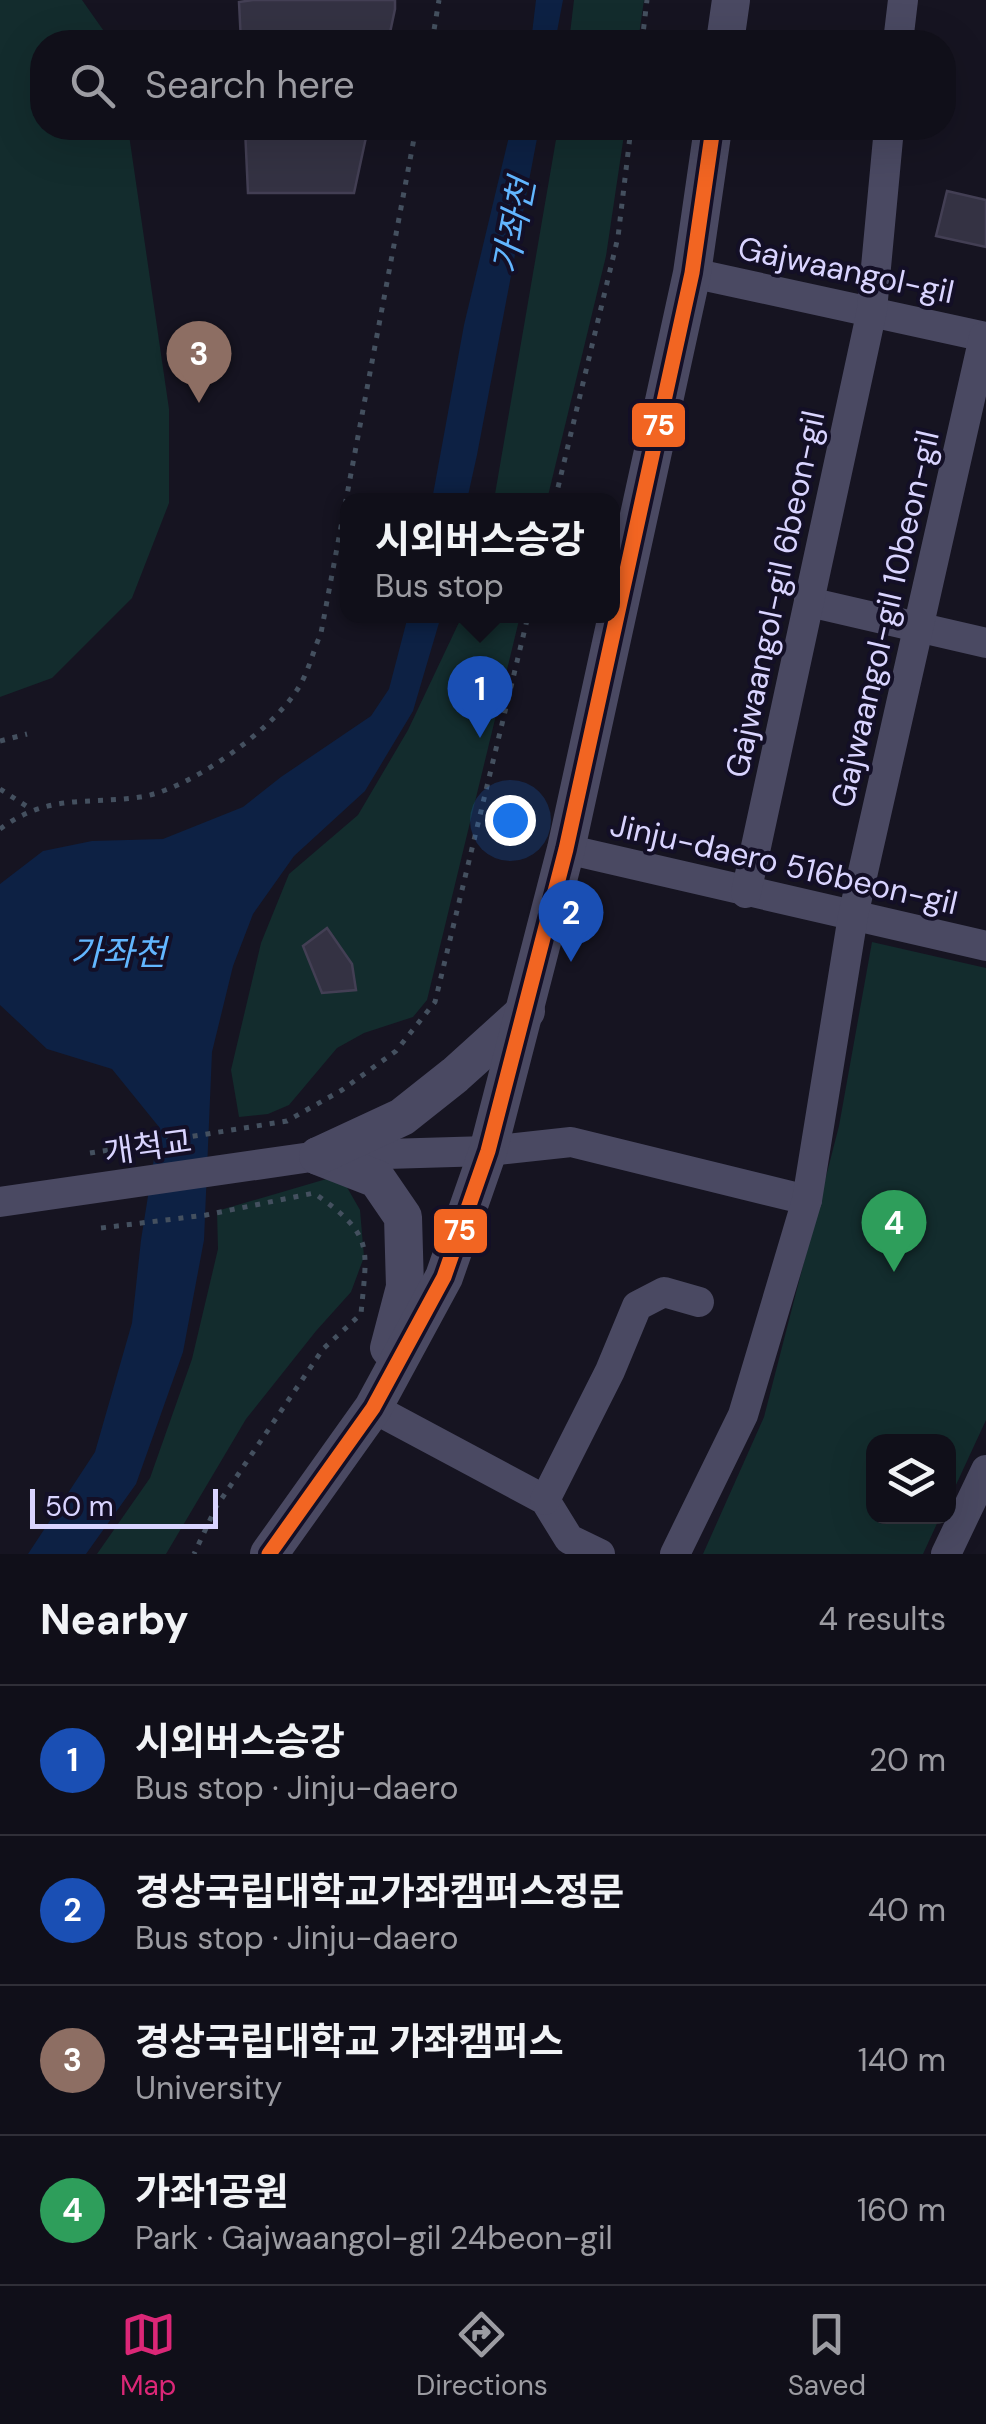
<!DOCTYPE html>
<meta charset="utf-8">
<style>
:root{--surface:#100f19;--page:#191822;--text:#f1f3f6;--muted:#9c9ca2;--line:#302f38;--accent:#db2777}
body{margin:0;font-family:"DM Sans","Noto Sans KR",sans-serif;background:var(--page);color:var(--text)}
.controls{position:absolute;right:30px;bottom:30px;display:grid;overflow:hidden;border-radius:20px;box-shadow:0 10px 40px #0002}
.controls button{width:90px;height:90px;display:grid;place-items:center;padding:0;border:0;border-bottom:2px solid var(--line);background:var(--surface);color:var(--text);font:50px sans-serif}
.scale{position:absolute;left:30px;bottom:25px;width:188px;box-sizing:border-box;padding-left:10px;border:5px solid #d9d4ff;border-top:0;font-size:28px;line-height:35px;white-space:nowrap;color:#d9d4ff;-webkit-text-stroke:8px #130f26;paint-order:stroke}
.you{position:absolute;left:510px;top:820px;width:35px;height:35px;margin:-25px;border:8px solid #fff;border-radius:50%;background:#1a73e8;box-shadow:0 0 0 15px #1a73e833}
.badge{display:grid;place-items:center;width:65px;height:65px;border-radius:50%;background:var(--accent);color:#fff;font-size:32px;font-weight:700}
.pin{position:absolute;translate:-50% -82px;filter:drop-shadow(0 2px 5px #0008)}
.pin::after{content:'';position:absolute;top:52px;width:35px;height:30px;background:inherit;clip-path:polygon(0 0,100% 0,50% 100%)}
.popup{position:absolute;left:340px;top:493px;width:280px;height:130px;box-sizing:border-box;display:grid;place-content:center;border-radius:20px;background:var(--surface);filter:drop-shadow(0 2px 8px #0005);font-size:32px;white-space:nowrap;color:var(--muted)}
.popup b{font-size:38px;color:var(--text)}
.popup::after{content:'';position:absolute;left:50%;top:100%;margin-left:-20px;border:20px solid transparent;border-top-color:var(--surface)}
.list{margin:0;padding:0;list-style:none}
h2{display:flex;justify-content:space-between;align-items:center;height:130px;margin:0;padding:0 40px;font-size:42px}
h2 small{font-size:32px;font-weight:400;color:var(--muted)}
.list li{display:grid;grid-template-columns:65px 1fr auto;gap:30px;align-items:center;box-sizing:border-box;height:150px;padding:0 40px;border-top:2px solid var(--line)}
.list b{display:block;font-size:38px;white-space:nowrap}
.list p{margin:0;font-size:32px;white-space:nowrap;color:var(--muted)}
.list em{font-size:32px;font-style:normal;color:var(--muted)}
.icon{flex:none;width:55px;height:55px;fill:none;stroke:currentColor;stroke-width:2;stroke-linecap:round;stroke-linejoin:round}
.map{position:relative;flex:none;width:986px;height:1554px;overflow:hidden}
.search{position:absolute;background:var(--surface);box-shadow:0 10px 40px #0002;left:30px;right:30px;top:30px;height:110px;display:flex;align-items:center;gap:25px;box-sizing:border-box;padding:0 35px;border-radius:40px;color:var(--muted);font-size:38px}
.sheet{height:730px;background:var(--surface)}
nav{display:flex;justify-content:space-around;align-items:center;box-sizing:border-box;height:140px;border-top:2px solid var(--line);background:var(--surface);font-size:28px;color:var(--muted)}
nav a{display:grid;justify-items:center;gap:5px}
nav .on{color:var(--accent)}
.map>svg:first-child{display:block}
.green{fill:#132c2d}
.water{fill:#0d2144}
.building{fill:#343243;stroke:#433f54;stroke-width:2.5}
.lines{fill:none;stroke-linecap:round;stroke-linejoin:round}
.path{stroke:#44505f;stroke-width:5;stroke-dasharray:5 8;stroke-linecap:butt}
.minor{stroke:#4a4962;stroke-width:30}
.tertiary{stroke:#4a4962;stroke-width:38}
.bus-1-casing{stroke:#130f26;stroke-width:22}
.bus-1{stroke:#f26522;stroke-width:15}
.labels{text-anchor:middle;stroke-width:8;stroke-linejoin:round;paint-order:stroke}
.street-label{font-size:32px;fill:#d9d4ff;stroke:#130f26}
.water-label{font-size:35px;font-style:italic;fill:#62b6ff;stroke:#130f26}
.line-badge{stroke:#130f26;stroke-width:4}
.badge-label{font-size:28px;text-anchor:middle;font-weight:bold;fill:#fff}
</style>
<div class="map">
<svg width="986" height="1554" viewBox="0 0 986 1554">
<rect width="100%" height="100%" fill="#161421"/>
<g class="green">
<polygon points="0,0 82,0 108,37 109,42 42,42 42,128 128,128 169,409 169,503 132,598 52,678 0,697"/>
<polygon points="574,0 644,0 638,42 569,42"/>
<polygon points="558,128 625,128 606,256 547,500 494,500"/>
<polygon points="462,616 520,616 427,1000 413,1017 364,1033 337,1048 289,1105 268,1114 239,1117 231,1070 261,943 289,874 358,815 408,730"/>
<polygon points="872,942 986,968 986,1420 949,1500 948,1442 874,1442 874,1516 940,1517 923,1554 703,1554 764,1417 839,1126"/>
<polygon points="340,1175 360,1210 364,1257 351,1292 316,1331 246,1419 166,1554 97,1554 150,1478 192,1359 218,1249 217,1211"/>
</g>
<g class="water">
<polygon points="536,0 563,0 555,42 531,42"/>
<polygon points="511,128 539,128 477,455 467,500 432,500 464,325"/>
<polygon points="408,616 441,616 413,711 365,791 294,856 253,914 233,966 212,1052 204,1240 183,1352 136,1484 86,1554 28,1554 95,1452 132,1323 141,1240 159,1127 112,1069 47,1049 0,1005 0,884 43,851 92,841 163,839 243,807 281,777 371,716 389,689"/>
</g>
<g class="building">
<polygon points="253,0 395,0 395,9 388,42 241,42 239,2"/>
<polygon points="245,128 368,128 354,193 248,193"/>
<polygon points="947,191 986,200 986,247 936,236"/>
<polygon points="327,928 352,964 356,990 322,993 303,946"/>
</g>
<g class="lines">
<g class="path">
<polyline points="432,42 439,0"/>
<polyline points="642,42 647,0"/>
<polyline points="555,500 618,237 631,128"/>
<polyline points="0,741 27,734"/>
<polyline points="0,789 31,809"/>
<path d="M0,829c49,-36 86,-24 140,-32 49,-7 131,-66 157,-107 11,-16 16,-39 24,-57l95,-505"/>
<polyline points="90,1153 287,1121 342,1090 396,1051 435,1002 528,616"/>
<path d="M101,1228l105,-13 108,-22c61,43 53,53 47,121l-38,35 -107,158 -22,47"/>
</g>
<g class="minor">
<polyline points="898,42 903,0"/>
<polyline points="692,273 986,337"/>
<polyline points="809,602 986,643"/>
<polyline points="566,849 986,946"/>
<polyline points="746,893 872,310 889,128"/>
<polyline points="0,1202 318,1156 488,1151 571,1142 807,1200"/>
<polyline points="373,1408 545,1500 569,1539 600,1554"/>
<polyline points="545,1500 610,1371 637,1306 664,1292 699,1302"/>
<polyline points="675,1554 743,1415 807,1200 853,916 984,337"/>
<polyline points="946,1554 986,1470"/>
</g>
<g class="tertiary">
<polyline points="725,42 731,0"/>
<polyline points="318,1156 377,1179 403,1217 405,1287 389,1348"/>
<polyline points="318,1156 402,1117 455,1075 526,1011"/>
<polyline points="269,1554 373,1408 444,1277 488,1151 566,849 692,273 713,128"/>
</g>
<g class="bus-1-casing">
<polyline id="bus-1" points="269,1554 373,1408 444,1277 488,1151 566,849 692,273 713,128"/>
</g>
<use href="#bus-1" class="bus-1"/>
</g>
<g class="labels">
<g class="street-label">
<text transform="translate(846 270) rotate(12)" y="11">Gajwaangol-gil</text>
<text transform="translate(775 594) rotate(-78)" y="11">Gajwaangol-gil 6beon-gil</text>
<text transform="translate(885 619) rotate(-77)" y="11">Gajwaangol-gil 10beon-gil</text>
<text transform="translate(784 864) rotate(13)" y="11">Jinju-daero 516beon-gil</text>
<text transform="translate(148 1147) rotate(-8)" y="11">개척교</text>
</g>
<g class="water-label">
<text transform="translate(514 226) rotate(-79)" y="12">가좌천</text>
<text x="118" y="965">가좌천</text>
</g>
</g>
<g class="line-badge">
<rect x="630" y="401" width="57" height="48" rx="10" fill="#f26522"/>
<rect x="432" y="1207" width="57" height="48" rx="10" fill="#f26522"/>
</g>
<g class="badge-label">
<text x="659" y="435">75</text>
<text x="460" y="1240">75</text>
</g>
</svg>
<div class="controls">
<button><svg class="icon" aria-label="layers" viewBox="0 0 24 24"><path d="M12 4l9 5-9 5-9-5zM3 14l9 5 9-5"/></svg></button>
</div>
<div class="scale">50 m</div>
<div class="you"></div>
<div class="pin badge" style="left:480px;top:738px;background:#1a4fb4">1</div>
<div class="popup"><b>시외버스승강</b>Bus stop</div>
<div class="pin badge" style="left:571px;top:962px;background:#1a4fb4">2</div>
<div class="pin badge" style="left:199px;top:403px;background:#8d6e63">3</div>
<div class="pin badge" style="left:894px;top:1272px;background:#2e9e5b">4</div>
<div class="search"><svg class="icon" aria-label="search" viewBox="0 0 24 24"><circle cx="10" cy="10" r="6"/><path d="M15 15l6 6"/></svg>Search here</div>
</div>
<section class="sheet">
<h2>Nearby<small>4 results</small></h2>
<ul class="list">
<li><span class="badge" style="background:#1a4fb4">1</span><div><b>시외버스승강</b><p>Bus stop · Jinju-daero</p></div><em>20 m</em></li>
<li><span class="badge" style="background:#1a4fb4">2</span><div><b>경상국립대학교가좌캠퍼스정문</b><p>Bus stop · Jinju-daero</p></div><em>40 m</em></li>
<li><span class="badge" style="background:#8d6e63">3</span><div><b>경상국립대학교 가좌캠퍼스</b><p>University</p></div><em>140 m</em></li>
<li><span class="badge" style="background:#2e9e5b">4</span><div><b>가좌1공원</b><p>Park · Gajwaangol-gil 24beon-gil</p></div><em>160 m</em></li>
</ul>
</section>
<nav>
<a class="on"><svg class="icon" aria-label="map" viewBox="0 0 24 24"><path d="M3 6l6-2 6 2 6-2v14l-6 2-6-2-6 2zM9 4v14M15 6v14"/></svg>Map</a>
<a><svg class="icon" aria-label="directions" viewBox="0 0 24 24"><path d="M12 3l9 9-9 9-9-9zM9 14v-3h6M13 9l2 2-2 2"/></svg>Directions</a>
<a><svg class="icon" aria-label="saved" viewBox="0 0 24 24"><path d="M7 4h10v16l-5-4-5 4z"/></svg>Saved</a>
</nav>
